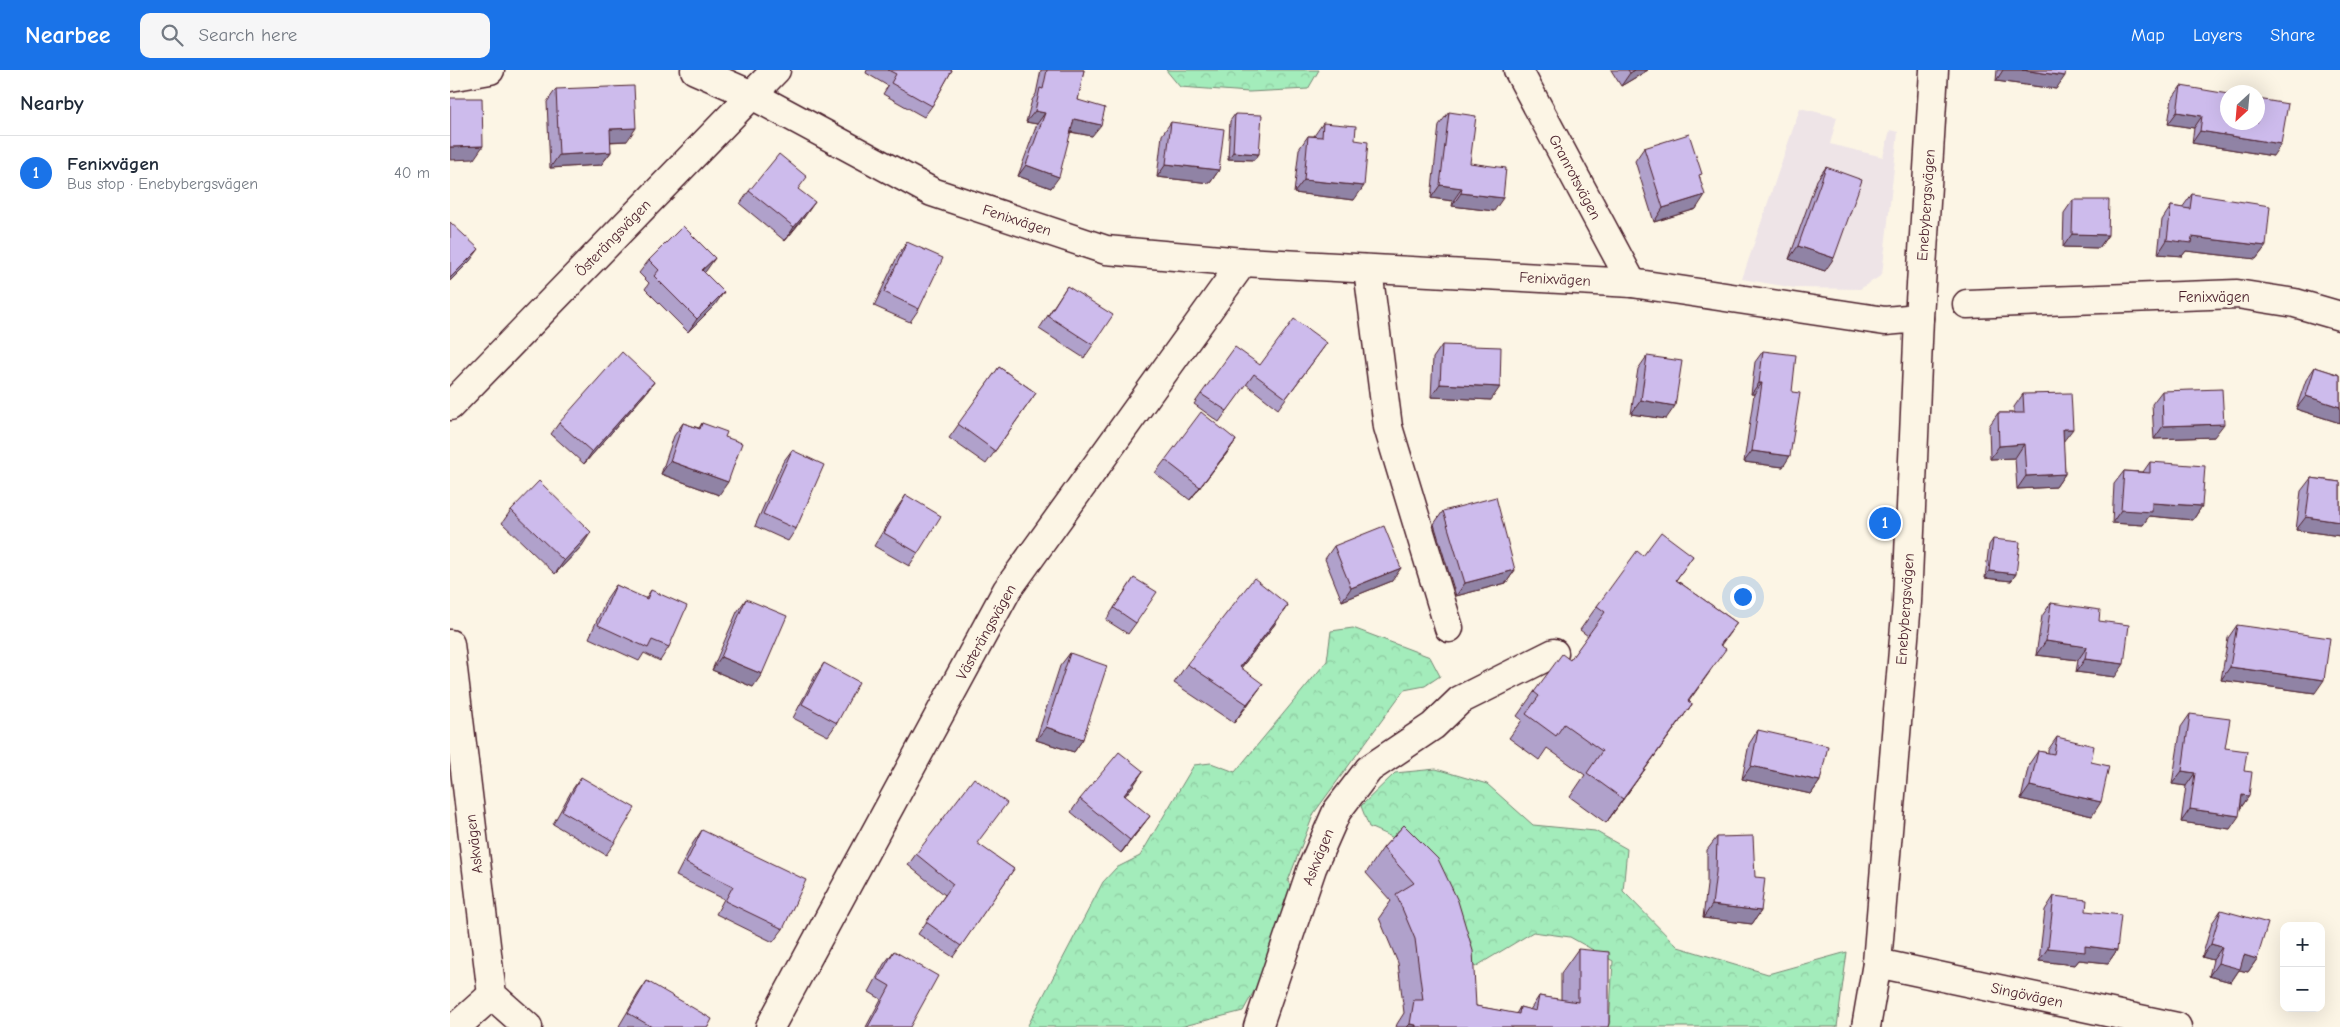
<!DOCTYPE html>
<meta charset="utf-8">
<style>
:root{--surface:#fff;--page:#f6f6f7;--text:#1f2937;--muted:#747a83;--line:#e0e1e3;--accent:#1a73e8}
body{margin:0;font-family:"Comic Neue",sans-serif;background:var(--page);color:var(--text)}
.controls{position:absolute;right:15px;bottom:15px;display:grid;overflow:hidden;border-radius:10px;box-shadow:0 5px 20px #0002}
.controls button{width:45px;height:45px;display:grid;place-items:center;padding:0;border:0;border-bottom:1px solid var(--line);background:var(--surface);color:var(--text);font:25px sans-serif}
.compass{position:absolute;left:1770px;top:15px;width:45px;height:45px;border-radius:50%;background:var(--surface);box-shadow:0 5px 20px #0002;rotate:206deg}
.you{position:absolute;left:1292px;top:526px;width:18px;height:18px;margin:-12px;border:4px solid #fff;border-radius:50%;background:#1a73e8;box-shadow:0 0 0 8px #1a73e833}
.badge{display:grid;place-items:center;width:32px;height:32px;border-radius:50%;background:var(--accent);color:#fff;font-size:16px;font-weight:700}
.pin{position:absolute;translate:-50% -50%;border:2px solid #fff;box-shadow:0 1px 5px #0006}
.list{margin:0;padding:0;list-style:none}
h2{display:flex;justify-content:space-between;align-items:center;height:65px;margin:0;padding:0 20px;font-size:21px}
h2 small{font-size:16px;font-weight:400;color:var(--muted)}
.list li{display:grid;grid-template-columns:32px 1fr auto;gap:15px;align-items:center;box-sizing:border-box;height:75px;padding:0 20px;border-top:1px solid var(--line)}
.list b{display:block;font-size:19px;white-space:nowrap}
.list p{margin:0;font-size:16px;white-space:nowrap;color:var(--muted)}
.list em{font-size:16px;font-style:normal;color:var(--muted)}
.icon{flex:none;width:28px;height:28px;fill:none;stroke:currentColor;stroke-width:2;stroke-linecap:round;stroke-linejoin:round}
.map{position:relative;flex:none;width:1890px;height:957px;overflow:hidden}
header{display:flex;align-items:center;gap:30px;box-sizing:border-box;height:70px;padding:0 25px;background:var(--accent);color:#fff}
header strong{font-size:24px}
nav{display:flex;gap:28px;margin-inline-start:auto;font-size:18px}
.search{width:350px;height:45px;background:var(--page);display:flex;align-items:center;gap:12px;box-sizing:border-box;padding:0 18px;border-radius:10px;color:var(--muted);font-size:19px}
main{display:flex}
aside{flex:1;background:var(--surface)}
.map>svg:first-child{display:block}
.built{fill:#eee4e7}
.forest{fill:url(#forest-crowns);stroke:#768673}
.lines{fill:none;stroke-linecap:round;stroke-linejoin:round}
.minor-casing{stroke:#4a1f2b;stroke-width:31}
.major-casing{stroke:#4a1f2b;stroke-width:31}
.minor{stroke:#fcf5e5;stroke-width:28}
.major{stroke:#fcf5e5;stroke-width:28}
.wall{fill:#b0a1cb;stroke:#4a1f2b}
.shaded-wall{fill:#9083a5;stroke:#4a1f2b}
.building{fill:#cdbbec;stroke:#4a1f2b}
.labels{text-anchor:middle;stroke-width:5;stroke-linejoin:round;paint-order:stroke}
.street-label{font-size:15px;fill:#4a1f2b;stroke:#fcf5e5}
</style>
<header>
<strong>Nearbee</strong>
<div class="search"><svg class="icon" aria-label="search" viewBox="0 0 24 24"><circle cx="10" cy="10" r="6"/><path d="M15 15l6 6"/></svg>Search here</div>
<nav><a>Map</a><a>Layers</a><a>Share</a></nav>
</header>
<main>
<aside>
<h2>Nearby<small></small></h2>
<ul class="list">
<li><span class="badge">1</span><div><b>Fenixvägen</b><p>Bus stop · Enebybergsvägen</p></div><em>40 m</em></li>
</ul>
</aside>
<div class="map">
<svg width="1890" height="957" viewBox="0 0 1890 957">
<defs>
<pattern id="forest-crowns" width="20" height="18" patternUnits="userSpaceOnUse" patternTransform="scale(1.25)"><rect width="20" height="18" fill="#a3ecbb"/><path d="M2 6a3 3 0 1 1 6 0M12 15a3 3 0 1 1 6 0" fill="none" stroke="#8ecaa1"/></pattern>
</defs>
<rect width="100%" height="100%" fill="#fcf5e5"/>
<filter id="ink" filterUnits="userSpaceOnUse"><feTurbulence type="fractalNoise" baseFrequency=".02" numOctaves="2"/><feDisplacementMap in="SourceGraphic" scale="10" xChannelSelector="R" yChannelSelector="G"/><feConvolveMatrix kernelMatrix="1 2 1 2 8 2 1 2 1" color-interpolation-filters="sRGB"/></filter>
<g filter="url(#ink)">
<polygon class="built" points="1350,38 1387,47 1380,74 1433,87 1440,60 1448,62 1432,205 1410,219 1345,218 1292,209"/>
<g class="forest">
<polygon points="716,0 869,0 858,19 799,22 730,17"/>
<polygon points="903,558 980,587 990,606 975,616 954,620 864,743 838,811 844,825 818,896 793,941 730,957 577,957 653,812 666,798 690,786 744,695 761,693 785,702 877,591 881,561"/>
<polygon points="986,699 1037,714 1083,755 1145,761 1177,779 1173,821 1228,877 1318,904 1397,882 1387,957 1159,957 1163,891 1120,867 1083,862 1025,897 989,820 944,768 919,757 911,736 945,703"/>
</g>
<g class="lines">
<g class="minor-casing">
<g id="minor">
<polyline points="245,0 302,25 482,122 656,180 793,192 1182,213 1435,251 1469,248"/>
<polyline points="1068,0 1182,213"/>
<polyline points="0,7 40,0"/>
<polyline points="918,200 938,357 999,558"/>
<polyline points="1517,234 1787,224 1845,233 1890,246"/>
<polyline points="0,336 326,0"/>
<polyline points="0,574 42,925 78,957"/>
<polyline points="1427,893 1727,957"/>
<polyline points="6,957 42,925"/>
<polyline points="320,957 557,520 793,192"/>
<polyline points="808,957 862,798 887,741 919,699 983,656 1010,630 1104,583"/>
</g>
</g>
<g class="major-casing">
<polyline id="major" points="1416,957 1427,893 1457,532 1469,248 1484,0"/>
</g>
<use href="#minor" class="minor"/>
<use href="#major" class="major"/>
</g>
<g class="wall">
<polygon points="417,0 502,0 482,36 474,47 433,24 438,16 416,3"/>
<polygon points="591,0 634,0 628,30 642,66 620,62 601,118 568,106 587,54 576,52 582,30 586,24"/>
<polygon points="1161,0 1198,0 1171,16"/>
<polygon points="1547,0 1616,0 1606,19 1546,11"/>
<polygon points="1731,16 1823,86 1742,73 1744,58 1718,54 1722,29"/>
<polygon points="106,19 177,71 160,72 161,82 151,95 100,98 97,32"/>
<polygon points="999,42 1020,93 1044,141 1002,136 1003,131 981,128 989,55"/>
<polygon points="785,44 809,84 804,90 778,89 780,51"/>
<polygon points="721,52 769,100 760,113 707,107 712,65"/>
<polygon points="873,53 905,70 904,130 844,123 849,79 858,66 864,66"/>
<polygon points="1194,78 1250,107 1246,139 1204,152 1185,91"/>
<polygon points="1376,97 1375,201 1339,189 1367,110"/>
<polygon points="348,119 355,146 335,171 290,134 299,121"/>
<polygon points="1742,124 1816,176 1806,189 1736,181 1732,186 1708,184 1712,150 1721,136 1732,138"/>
<polygon points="1623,130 1658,165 1649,178 1613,177 1614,143"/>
<polygon points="457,172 469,239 460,252 424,236 448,185"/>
<polygon points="265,188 254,202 265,235 238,262 195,219 199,213 189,203 199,190"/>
<polygon points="617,216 643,275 634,288 589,259"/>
<polygon points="877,273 828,339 796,314 769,352 744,334 751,324 810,295"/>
<polygon points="992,275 1041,330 981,327 983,288"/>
<polygon points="1313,281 1333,397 1294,392 1304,324 1301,324 1305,292"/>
<polygon points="1197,286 1216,349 1181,344 1188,299"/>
<polygon points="549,297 586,323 536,394 499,368"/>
<polygon points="1865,297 1890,305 1890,353 1846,339 1856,310"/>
<polygon points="204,312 196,323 134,394 101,364 109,353"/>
<polygon points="1712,321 1764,367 1704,369 1702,334"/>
<polygon points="1573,324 1613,372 1615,404 1606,417 1567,419 1565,388 1540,389 1539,356 1548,343 1564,343 1564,337"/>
<polygon points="233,353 249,358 252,353 275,367 269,425 211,404 224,366"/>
<polygon points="786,370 777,383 740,430 705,403 715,390"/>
<polygon points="342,380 346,459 338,471 305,456 333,392"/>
<polygon points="1700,392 1752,436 1743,450 1699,446 1693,455 1662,453 1664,414 1674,401 1693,402"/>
<polygon points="1861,408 1890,412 1890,466 1846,460 1851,421"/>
<polygon points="456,425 468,483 459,496 424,476 447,438"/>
<polygon points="61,440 132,476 105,504 52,453"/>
<polygon points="993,441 1065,500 1056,513 1006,526 984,454"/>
<polygon points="1543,469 1566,504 1561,511 1535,508 1539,475"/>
<polygon points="884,476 942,511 892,531 875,489"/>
<polygon points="1193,486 1243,486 1226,510 1287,553 1271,575 1259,603 1239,631 1242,634 1156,753 1120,727 1135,705 1097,678 1089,690 1059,668 1072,650 1067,646 1084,622 1120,590 1138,566 1130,560 1147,536"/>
<polygon points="684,508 686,553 678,564 656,550"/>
<polygon points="166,515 195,529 201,520 219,577 210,591 194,583 189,591 139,568 157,528"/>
<polygon points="296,529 303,617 262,600 287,542"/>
<polygon points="1601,533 1649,551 1665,607 1626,602 1628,590 1586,585 1592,546"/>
<polygon points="825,554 791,598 799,633 784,653 724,613 737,594"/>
<polygon points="1787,555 1865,623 1771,610 1778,568"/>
<polygon points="620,583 633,669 624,682 586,670 610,596"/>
<polygon points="374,593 387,653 378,666 343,648 365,606"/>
<polygon points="1740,644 1775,678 1794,701 1799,726 1790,739 1780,759 1731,752 1736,716 1722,714 1731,657"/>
<polygon points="1308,660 1370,711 1361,724 1292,709 1299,674"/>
<polygon points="1607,667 1641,692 1642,746 1571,729 1579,694 1588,681 1598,683 1598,680"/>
<polygon points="693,701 675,726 690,759 671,783 621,742 630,729"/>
<polygon points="131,707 165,772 156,785 103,754 122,720"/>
<polygon points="954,755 1026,936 1066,944 1070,937 1080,940 1089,926 1111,930 1111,903 1128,879 1158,957 946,957 947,954 954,943 948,893 929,848 941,831 916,803 933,778"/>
<polygon points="252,760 333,859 323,872 266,844 274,829 226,806 243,773"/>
<polygon points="1267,767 1305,807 1311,841 1302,854 1253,848 1257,815 1257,780"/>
<polygon points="527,774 564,799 503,887 468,864 495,825 458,795 466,784"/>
<polygon points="1604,826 1636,841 1667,880 1658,893 1629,890 1625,895 1589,891 1595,840"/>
<polygon points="1771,840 1807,889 1798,902 1789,900 1781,912 1759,906 1763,890 1752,887 1762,853"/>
<polygon points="444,881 460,957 416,957 431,929 419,922 434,894"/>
<polygon points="197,911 258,957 171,957 169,956 188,924"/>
</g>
<g class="shaded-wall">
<polygon points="1185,0 1198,0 1171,16 1180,3"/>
<polygon points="1553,0 1572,0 1615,6 1606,19 1546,11"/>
<polygon points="585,41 595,43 587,54 576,52"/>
<polygon points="1727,42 1752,46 1744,58 1718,54"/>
<polygon points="624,49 651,55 642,66 616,61"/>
<polygon points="186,58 177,71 150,72 160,59"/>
<polygon points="1750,61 1831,74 1823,86 1742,73"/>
<polygon points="33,76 24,89 0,90 0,77"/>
<polygon points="161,82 151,95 100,98 109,85"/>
<polygon points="783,82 809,84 804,90 778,89"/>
<polygon points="716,94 769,100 760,113 707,107"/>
<polygon points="576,95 609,107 601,118 568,106"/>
<polygon points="854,110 914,116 904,130 844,123"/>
<polygon points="990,115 1012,118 1003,131 981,128"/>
<polygon points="1011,123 1053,128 1044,141 1002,136"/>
<polygon points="1255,125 1246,139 1204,152 1213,138"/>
<polygon points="365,132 355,146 335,171 344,157"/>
<polygon points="1622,164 1658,165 1649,178 1613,177"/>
<polygon points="1742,167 1816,176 1806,189 1736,181 1732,186 1708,184 1717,170"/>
<polygon points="1348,176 1384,188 1375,201 1339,189"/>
<polygon points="29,179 20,191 0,211 0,208"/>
<polygon points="265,188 256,201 243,214 252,200"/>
<polygon points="274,222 265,235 238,262 247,249"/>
<polygon points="204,312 196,323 134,394 142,382"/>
<polygon points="1309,313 1312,313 1304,324 1301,324"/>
<polygon points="990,314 1050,317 1041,330 981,327"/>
<polygon points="1856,326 1890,337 1890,353 1846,339"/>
<polygon points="1191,330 1225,336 1216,349 1181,344"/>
<polygon points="1774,354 1764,367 1704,369 1713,356"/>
<polygon points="1613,359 1623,359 1613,372"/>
<polygon points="786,370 777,383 740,430 750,417"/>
<polygon points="1574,374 1565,388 1540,389 1549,376"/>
<polygon points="1302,381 1340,386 1333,397 1294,392"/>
<polygon points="220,391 278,412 269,425 211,404"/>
<polygon points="1615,404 1606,417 1567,419 1576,406"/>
<polygon points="1702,433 1752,436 1743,450 1699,446 1693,455 1662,453 1671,440"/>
<polygon points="1856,447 1890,452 1890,466 1846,460"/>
<polygon points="141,462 132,476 105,504 114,491"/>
<polygon points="951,498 942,511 892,531 901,518"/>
<polygon points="1065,500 1056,513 1006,526 1015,513"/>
<polygon points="1539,501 1566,504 1561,511 1535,508"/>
<polygon points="838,535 825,554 777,616 790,597"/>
<polygon points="1596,571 1637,577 1628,590 1586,585"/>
<polygon points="271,587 312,604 303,617 262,600"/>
<polygon points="1635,589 1674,594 1665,607 1626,602"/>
<polygon points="1780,597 1874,610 1865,623 1771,610"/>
<polygon points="813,614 799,633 784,653 797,634"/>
<polygon points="1242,634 1225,658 1156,753 1173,729"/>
<polygon points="596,657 633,669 624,682 586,670"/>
<polygon points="1301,696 1370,711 1361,724 1292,709"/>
<polygon points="693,701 684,715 665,738 674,725"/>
<polygon points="1732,701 1745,703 1736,716 1722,714"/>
<polygon points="1580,716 1651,732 1642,746 1571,729"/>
<polygon points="1792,725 1799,726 1790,739"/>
<polygon points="1740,739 1789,746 1780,759 1731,752"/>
<polygon points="700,746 690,759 671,783 680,770"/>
<polygon points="1262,835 1311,841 1302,854 1253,848"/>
<polygon points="1761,874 1772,877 1763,890 1752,887"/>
<polygon points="1635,876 1667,880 1658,893 1629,890 1625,895 1589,891 1598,878"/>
<polygon points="1794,885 1807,889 1798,902 1789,900 1781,912 1759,906 1768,893"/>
<polygon points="960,954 966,955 965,957 957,957"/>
</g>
<g class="building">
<polygon points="438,0 502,0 482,36 441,13 446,4"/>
<polygon points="597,0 634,0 628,30 655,38 651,55 624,49 609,107 576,95 595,43 585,41 590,18 593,19"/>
<polygon points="1178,0 1185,0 1180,3"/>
<polygon points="1572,0 1616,0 1615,6"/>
<polygon points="184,16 186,58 160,59 161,82 109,85 106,19"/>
<polygon points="1731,16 1778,24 1778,52 1808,52 1808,29 1838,34 1831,74 1750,61 1752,46 1727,42"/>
<polygon points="0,28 32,28 33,76 0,77"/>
<polygon points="999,42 1026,46 1020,93 1056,98 1053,128 1011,123 1012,118 990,115"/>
<polygon points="785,44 812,45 809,84 783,82"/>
<polygon points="721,52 774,59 769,100 716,94"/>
<polygon points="873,53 906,56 905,70 918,72 914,116 854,110 858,66 872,67"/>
<polygon points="1239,64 1252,104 1249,105 1255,125 1213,138 1194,78"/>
<polygon points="329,84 357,107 348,119 365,132 344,157 299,121"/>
<polygon points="1376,97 1412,110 1384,188 1348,176"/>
<polygon points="1742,124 1820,136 1816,176 1742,167 1741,173 1717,170 1721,136 1740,139"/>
<polygon points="1623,130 1659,130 1658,165 1622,164"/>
<polygon points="0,152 29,179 0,208"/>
<polygon points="233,156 265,188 252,200 274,222 247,249 204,206 209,200 199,190"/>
<polygon points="457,172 493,188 469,239 434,222"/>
<polygon points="617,216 663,245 643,275 598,246"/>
<polygon points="844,249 877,273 836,328 804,304 777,341 751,324 785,277 810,295"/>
<polygon points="992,275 1051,277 1050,317 990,314"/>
<polygon points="1313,281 1346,285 1342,322 1350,323 1340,386 1302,381 1312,313 1309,313"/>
<polygon points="172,282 204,312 142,382 109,353"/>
<polygon points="1197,286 1232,291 1225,336 1191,330"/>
<polygon points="549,297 586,323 545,381 508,354"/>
<polygon points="1865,297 1890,305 1890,337 1856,326"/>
<polygon points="1772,319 1774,354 1713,356 1712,321"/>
<polygon points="1621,323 1623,359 1613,359 1615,404 1576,406 1574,374 1549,376 1548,343 1574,343 1573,324"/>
<polygon points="751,342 786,370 750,417 715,390"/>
<polygon points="233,353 250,359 252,353 277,362 275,367 292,373 278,412 220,391"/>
<polygon points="342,380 374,395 346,459 313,444"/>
<polygon points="1700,392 1755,396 1752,436 1702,433 1702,442 1671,440 1674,401 1700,403"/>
<polygon points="1861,408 1890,412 1890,452 1856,447"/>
<polygon points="89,411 141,462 114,491 61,440"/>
<polygon points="456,425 491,446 468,483 434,463"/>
<polygon points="1046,427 1065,500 1015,513 993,441"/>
<polygon points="934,456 951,498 901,518 884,476"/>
<polygon points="1211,462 1243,486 1226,510 1287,553 1270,575 1276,579 1238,631 1242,634 1173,729 1137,703 1152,681 1114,654 1106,666 1076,644 1089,626 1084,622 1112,584 1120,590 1155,542 1147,536 1187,481 1193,486"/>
<polygon points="1543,469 1570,472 1566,504 1539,501"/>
<polygon points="684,508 707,522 686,553 664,538"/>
<polygon points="804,508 838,535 790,597 813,614 797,634 737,594"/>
<polygon points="166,515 197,529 201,520 237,536 219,577 202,570 198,578 148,555"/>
<polygon points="296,529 337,546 312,604 271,587"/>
<polygon points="1601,533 1650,540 1649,551 1679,555 1674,594 1635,589 1637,577 1596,571"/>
<polygon points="1787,555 1880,568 1874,610 1780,597"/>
<polygon points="620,583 657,596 633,669 596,657"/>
<polygon points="374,593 409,612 387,653 352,634"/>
<polygon points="1740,644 1780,649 1775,678 1797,681 1794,701 1802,702 1799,726 1792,725 1789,746 1740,739 1745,703 1732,701"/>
<polygon points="1308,660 1378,676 1370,711 1301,696"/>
<polygon points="1607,667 1644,676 1641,692 1659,696 1651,732 1580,716 1588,681 1604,684"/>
<polygon points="669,682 693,701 674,725 700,746 680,770 630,729"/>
<polygon points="131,707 185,738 165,772 112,741"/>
<polygon points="524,708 557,733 527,773 564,799 511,876 476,852 503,814 466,784"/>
<polygon points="954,755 988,789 1008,831 1023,881 1026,936 1069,944 1070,937 1086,941 1089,926 1128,932 1128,879 1159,882 1159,953 1158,957 966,957 966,955 960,954 964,930 973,930 965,869 946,824 964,813 933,778"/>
<polygon points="252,760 356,810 333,859 275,831 283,816 236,793"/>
<polygon points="1303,766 1305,807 1315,808 1311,841 1262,835 1266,802 1267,767"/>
<polygon points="1604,826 1637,830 1636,841 1671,845 1667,880 1635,876 1635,882 1598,878"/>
<polygon points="1771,840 1818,853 1807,889 1794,885 1790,899 1768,893 1772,877 1761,874"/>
<polygon points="444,881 488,906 460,957 418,957 440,916 428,909"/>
<polygon points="197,911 262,949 258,957 202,957 178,943"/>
</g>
</g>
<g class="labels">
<g class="street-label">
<text transform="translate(1125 107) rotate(62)" y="5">Granrotsvägen</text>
<text transform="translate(1476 135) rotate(-86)" y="5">Enebybergsvägen</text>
<text transform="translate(567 150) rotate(18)" y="5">Fenixvägen</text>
<text transform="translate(163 168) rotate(-46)" y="5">Österängsvägen</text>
<text transform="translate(1105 209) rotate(3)" y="5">Fenixvägen</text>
<text x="1764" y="232">Fenixvägen</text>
<text transform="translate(1455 539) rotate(-86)" y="5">Enebybergsvägen</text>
<text transform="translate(536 562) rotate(-61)" y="5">Västerängsvägen</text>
<text transform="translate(24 774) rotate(-97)" y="5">Askvägen</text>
<text transform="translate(868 787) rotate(-68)" y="5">Askvägen</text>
<text transform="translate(1577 925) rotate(12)" y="5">Singövägen</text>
</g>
</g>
</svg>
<div class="controls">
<button>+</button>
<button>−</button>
</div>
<svg class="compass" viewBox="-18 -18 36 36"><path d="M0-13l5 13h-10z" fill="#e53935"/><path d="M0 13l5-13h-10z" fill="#747a83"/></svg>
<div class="you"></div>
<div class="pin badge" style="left:1435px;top:453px">1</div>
</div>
</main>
